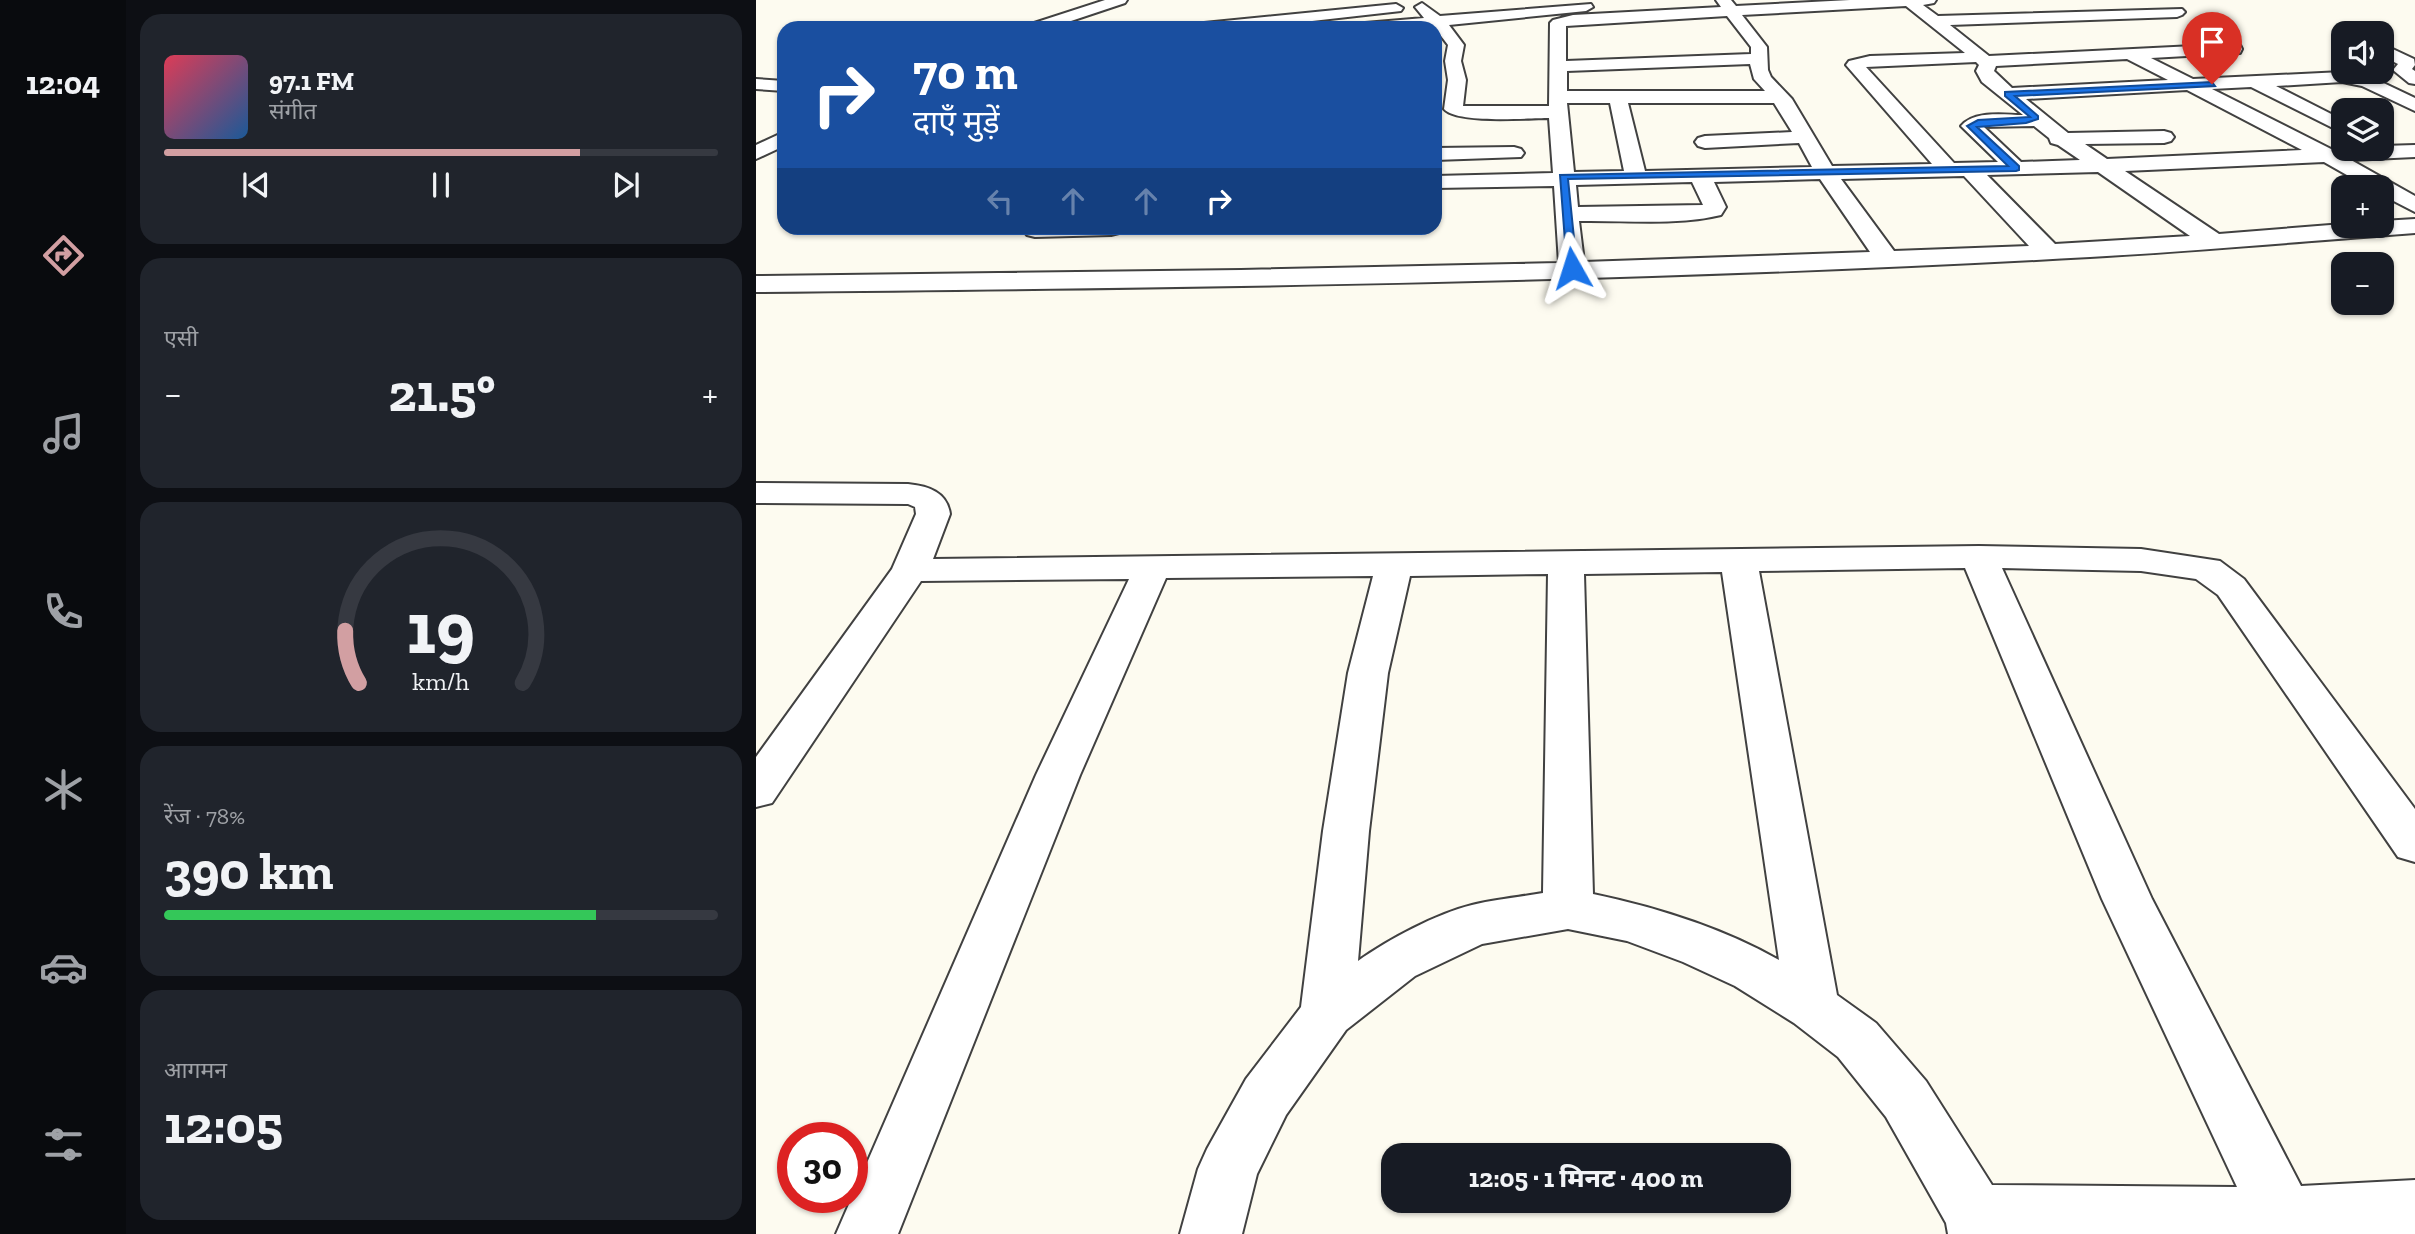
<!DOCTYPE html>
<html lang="hi">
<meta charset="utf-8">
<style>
:root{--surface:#171b24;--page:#20242c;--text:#f1f3f6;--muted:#9ea1a6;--line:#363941;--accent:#d29fa2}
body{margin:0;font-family:"Zilla Slab","Noto Sans Devanagari",serif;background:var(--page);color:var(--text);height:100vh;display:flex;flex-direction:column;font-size:26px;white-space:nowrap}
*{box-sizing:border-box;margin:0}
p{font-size:23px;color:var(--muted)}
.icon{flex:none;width:38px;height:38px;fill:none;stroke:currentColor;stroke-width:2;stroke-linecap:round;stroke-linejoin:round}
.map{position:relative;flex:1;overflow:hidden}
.details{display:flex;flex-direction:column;gap:14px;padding:14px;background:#0d0f14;width:630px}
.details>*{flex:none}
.banner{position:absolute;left:21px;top:21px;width:665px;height:214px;border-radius:21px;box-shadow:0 2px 5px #0004;background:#1a4fa0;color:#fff;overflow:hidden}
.tools{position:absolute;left:1575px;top:21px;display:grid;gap:14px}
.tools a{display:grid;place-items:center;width:63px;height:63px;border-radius:14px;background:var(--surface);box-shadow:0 2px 5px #0004;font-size:35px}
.speed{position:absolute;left:21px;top:1122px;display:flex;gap:14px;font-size:35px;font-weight:700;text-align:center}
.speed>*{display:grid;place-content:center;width:91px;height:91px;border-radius:50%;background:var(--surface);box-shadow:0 2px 5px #0004;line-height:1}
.speed .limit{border:10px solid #d22;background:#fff;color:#111}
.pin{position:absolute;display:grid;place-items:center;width:60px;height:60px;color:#fff;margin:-72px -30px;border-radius:50% 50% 50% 0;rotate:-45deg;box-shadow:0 0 7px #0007}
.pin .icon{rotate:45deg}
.me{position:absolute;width:77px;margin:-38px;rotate:354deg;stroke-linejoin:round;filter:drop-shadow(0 0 5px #0008)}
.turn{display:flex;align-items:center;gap:24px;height:147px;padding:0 21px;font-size:32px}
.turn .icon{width:91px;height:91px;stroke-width:2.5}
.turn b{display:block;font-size:49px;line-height:60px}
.lanes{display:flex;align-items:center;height:66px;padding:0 21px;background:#0003;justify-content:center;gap:35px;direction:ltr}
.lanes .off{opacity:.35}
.big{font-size:52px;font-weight:800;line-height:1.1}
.details .card{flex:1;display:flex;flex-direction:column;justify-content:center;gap:10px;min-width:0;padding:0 24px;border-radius:21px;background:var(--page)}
.details .dial{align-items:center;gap:0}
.dial svg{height:182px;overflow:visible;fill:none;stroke:var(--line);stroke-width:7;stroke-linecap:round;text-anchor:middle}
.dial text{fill:var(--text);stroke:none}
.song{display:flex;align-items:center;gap:21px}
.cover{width:84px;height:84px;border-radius:10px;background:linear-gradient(135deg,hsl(350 70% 55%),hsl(210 70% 35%))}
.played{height:7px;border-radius:4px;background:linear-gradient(90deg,var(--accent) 75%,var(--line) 75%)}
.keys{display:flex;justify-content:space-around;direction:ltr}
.heat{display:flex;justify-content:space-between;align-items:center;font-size:38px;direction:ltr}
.charge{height:10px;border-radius:5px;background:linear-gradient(90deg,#34c759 78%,var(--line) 0)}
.trip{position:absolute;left:625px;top:1143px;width:410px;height:70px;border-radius:21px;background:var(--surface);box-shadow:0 2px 5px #0004;font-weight:800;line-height:70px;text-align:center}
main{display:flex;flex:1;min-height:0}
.tab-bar{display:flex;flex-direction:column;width:126px;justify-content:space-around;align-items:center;background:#090b0e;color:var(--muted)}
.tab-bar .icon{width:49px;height:49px}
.tab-bar .active{color:var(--accent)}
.tab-bar b{font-size:32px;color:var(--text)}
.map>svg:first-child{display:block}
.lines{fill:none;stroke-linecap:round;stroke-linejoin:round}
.minor-casing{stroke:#414141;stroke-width:4}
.minor{fill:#fff;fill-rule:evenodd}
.route{fill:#1a73e8;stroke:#114b97;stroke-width:2}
</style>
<main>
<nav class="tab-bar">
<b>12:04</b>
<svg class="icon active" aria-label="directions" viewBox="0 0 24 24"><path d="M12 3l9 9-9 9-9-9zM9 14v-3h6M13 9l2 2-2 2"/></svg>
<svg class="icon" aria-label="music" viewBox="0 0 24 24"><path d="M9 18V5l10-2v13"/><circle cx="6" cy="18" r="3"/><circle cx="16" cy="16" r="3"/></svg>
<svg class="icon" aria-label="phone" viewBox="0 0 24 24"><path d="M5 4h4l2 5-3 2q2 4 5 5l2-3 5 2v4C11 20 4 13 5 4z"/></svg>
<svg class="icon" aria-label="climate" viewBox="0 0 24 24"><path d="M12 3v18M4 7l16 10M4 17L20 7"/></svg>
<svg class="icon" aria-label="car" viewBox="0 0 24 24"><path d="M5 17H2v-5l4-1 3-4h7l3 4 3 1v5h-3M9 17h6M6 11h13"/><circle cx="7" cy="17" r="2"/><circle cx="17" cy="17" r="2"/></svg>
<svg class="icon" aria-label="filters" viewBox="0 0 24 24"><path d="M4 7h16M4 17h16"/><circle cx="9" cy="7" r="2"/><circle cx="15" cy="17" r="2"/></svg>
</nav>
<section class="details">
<div class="card">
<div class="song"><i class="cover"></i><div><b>97.1 FM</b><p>संगीत</p></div></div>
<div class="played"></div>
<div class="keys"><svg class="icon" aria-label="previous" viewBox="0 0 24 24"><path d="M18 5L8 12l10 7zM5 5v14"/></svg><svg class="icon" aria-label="pause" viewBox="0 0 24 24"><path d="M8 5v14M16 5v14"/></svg><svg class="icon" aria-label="next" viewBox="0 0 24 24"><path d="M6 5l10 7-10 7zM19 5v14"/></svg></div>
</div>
<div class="card"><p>एसी</p>
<div class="heat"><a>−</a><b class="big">21.5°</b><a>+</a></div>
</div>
<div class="card dial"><svg viewBox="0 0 100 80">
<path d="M14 69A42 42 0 1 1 86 69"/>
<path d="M14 69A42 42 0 0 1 8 46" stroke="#d29fa2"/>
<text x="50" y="56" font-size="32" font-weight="700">19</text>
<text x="50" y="72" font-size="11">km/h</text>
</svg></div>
<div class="card"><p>रेंज · 78%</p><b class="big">390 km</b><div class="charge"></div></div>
<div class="card"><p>आगमन</p><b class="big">12:05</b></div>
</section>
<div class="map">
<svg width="1659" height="1234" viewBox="0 0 1659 1234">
<rect width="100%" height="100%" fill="#fdfbf0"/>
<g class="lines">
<g class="minor-casing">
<path id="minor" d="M349 0H371L369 3 294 28H270L272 25Z
M960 0H975L980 6 1094 0H1180L1178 3 1167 5 1182 16 1426 9 1429 12 1426 15 1421 17 1194 25 1233 56 1478 44 1484 45 1486 49 1484 53 1395 58 1437 79 1586 72 1617 78 1659 98V111L1606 86 1586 82 1520 86 1587 120V133L1495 87 1456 89 1575 149H1626V146L1659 145V157L1595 160 1659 196V212L1626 195V187H1612L1568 162 1369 171 1463 234 1587 224 1626 226V221L1659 219V233C1551 241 1443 251 1334 257 890 282 445 288 0 292V276L485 270 803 263 798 186 679 188V176L797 173 793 118C772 118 701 124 688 109L692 80 689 61 692 45 679 28H601L609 23 668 18 659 7 666 3 684 16 835 4 837 7 830 11 693 25 708 45 705 61 710 80 707 106H793L794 23 797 20 817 15 965 7ZM1150 6 1209 53 1114 56 1093 61 1090 65 1176 164 1076 166 1036 99 1015 77 1012 70 1011 47 986 15ZM971 16 995 47V54L810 61V26ZM1371 59 1412 80 1256 88 1238 71 1240 66ZM1220 62 1223 65 1220 71 1226 82 1267 115C1248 115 1218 110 1205 126L1242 162 1198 163 1110 67ZM994 64 998 79 1009 91H811V71ZM1431 90 1546 150 1351 159 1329 144 1408 143 1415 141 1418 137 1415 133 1408 131 1312 133 1270 99ZM811 103H854L868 171 818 172ZM872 103H1018L1036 132 949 136 942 138 939 142 942 146 949 148 1043 143 1056 167 889 171ZM1278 126 1293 138 1295 143 1302 145 1324 160 1265 162 1228 127ZM1342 172 1434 236 1299 244 1231 175ZM1208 176 1273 246 1138 251 1085 179ZM1064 179 1114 252 828 262 823 221C869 220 920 226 965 215L970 207 958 182ZM936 182 947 205 822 207 820 185Z
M640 4 647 8 645 11 493 28H440L448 23Z
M1626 44 1658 59 1659 65 1656 69 1659 71V84L1653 83 1637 70 1642 64 1626 56Z
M0 79 28 81V91L0 89Z
M28 132V146L0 159V145Z
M758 147 765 149 768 153 765 157 679 160V148Z
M269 228H367L363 233 355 235 279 237 271 235 267 230Z
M0 483 152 484C172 486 191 492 194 514L177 559 1223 546 1385 549 1464 561 1488 579 1659 809V862L1642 857 1462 595 1440 579 1385 571 1246 568 1396 899 1545 1186 1659 1180V1234H1192L1190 1223 1130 1117 1082 1057 1038 1023 979 986 927 962 871 941 812 929 726 944 659 976 590 1030 530 1115 501 1174 486 1234H424L442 1169 451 1149 490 1079 545 1007 567 831 592 673 617 576 410 578 324 775 142 1234H80L280 775 373 579 165 581 16 803 0 807V757L136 569 160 514 159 507 152 504 0 503ZM1209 568 1346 899 1481 1187 1236 1185 1170 1081 1120 1023 1081 995 1003 571ZM966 572 1023 960C967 928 899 907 837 894L828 574ZM792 574 787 893C764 897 739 899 716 905 680 914 633 939 602 961L613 831 632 673 654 576Z"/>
</g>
<use href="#minor" class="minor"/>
</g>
<path class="route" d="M1456 82 1459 86 1259 96 1282 116V119L1270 123 1221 127 1263 166V170L1260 171 812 179 821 268 816 271 811 268 804 175 1252 166 1211 126 1222 120 1274 117 1249 96V92Z"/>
</svg>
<div class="tools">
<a><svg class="icon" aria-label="sound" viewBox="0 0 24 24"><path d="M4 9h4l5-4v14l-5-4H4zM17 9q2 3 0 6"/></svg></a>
<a><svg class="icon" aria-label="layers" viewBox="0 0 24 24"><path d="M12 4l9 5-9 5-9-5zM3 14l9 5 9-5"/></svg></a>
<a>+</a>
<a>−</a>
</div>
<div class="speed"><div class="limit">30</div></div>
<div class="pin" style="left:1456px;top:84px;background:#d93025"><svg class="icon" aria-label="arrive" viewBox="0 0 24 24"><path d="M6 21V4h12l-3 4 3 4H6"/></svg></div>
<svg class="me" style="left:816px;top:268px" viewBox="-20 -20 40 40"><path d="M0-17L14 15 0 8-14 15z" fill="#1a73e8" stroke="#fff" stroke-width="4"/></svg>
<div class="trip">12:05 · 1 मिनट · 400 m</div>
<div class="banner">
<div class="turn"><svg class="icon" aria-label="right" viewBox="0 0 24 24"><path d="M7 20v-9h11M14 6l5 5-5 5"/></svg><div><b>70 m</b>दाएँ मुड़ें</div></div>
<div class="lanes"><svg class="icon off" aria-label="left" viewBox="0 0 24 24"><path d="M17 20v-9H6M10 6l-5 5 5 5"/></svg><svg class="icon off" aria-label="ahead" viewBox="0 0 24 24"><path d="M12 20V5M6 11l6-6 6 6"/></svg><svg class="icon off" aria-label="ahead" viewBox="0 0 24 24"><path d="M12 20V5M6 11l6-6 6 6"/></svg><svg class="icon" aria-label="right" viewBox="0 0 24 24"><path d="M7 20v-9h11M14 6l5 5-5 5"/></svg></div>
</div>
</div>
</main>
